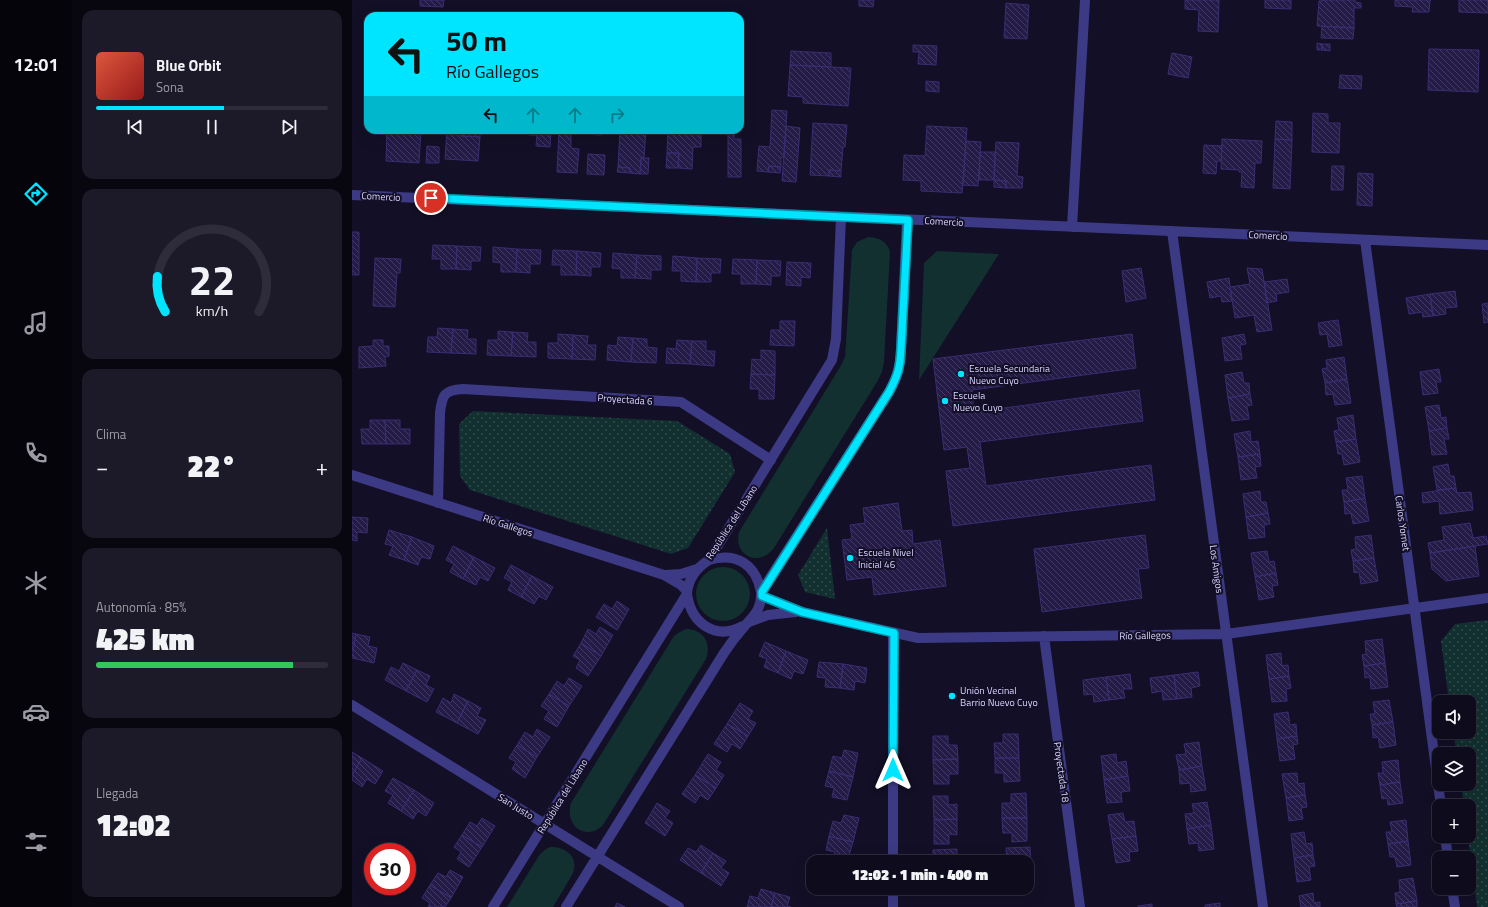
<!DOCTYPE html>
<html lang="es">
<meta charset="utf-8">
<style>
:root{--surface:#0e0b1c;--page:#1c1929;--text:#f1f3f6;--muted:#9b9ba3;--line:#2e2b3b;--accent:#00e5ff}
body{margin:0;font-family:"Titillium Web",sans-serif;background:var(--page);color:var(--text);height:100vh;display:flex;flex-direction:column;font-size:15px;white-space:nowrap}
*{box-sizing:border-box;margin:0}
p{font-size:13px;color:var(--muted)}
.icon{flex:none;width:22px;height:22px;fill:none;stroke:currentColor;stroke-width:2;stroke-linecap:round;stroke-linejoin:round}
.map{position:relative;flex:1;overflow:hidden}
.drawer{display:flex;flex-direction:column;gap:10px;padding:10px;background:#08060f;width:280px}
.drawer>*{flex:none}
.banner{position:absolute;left:12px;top:12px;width:380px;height:122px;border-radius:12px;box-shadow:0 4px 16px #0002,0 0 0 1px var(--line);background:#00e5ff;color:#111;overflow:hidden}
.fabs{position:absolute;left:1080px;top:695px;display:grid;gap:8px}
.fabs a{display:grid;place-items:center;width:44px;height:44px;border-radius:8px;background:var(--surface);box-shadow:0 4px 16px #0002,0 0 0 1px var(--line);font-size:20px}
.speed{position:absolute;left:12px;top:843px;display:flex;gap:8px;font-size:20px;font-weight:700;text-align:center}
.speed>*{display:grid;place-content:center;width:52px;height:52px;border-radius:50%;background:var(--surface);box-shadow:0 4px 16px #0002,0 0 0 1px var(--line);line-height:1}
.speed .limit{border:6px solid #d22;background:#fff;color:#111}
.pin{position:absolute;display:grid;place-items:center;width:34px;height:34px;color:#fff;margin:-17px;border:2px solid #fff;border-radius:50%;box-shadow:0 1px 4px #0007}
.me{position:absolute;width:44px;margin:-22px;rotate:0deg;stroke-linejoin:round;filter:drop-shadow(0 0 3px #0008)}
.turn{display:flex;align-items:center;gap:14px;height:84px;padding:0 16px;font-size:18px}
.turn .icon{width:52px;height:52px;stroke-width:2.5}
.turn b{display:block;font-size:28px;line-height:34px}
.lanes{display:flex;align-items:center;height:38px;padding:0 16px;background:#0003;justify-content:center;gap:20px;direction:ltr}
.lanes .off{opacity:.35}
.big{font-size:30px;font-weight:800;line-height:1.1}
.drawer .widget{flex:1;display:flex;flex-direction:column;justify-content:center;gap:6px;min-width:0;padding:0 14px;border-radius:12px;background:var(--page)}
.drawer .dial{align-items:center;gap:0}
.dial svg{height:104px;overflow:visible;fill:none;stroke:var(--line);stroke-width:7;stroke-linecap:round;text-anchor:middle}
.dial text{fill:var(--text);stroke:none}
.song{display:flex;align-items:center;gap:12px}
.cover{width:48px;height:48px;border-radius:6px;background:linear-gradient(135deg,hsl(10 70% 55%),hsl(0 70% 35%))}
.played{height:4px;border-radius:2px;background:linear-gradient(90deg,var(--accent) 55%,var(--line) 55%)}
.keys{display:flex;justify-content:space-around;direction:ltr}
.heat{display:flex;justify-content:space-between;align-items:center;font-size:22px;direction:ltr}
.charge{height:6px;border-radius:3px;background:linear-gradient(90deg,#34c759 85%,var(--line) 0)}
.trip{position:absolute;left:454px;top:855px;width:228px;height:40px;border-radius:12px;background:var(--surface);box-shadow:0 4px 16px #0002,0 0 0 1px var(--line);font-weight:800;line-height:40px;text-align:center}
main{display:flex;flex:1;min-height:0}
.dock{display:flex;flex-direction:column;width:72px;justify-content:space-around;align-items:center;background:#06040b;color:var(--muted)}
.dock .icon{width:28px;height:28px}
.dock .active{color:var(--accent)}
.dock b{font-size:18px;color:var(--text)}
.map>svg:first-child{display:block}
.grass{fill:#12302f}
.park{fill:url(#park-dots)}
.building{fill:url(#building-back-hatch);stroke:#3b2d73}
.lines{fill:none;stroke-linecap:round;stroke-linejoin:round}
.minor{stroke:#3d3a85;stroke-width:10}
.route-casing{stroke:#0095a6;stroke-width:10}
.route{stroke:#00e5ff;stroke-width:7}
.poi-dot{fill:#00e5ff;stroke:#130f26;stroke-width:1.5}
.labels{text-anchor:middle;stroke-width:4;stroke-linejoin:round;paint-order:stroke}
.street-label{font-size:10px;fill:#d9d4ff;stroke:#130f26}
.poi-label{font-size:10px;fill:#d9d4ff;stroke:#130f26;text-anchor:start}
</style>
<main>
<nav class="dock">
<b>12:01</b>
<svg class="icon active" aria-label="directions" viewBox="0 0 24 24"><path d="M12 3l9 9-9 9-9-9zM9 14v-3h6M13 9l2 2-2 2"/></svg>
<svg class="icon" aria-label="music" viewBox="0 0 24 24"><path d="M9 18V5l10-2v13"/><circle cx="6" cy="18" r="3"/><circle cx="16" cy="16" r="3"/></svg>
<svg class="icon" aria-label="phone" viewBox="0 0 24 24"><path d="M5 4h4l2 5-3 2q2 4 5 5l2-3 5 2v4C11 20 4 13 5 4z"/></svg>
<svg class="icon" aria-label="climate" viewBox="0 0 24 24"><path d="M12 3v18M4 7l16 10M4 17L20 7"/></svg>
<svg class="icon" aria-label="car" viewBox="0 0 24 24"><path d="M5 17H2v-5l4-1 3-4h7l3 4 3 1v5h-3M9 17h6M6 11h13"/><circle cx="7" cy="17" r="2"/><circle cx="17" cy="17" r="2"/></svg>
<svg class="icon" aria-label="filters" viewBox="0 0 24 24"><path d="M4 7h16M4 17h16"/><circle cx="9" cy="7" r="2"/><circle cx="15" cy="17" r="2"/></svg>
</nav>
<section class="drawer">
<div class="widget">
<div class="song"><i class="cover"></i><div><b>Blue Orbit</b><p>Sona</p></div></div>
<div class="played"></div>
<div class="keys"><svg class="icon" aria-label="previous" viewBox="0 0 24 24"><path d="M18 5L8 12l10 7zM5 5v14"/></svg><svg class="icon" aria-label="pause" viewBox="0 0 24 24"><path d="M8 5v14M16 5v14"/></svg><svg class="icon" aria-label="next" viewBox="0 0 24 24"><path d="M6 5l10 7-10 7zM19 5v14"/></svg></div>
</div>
<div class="widget dial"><svg viewBox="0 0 100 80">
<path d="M14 69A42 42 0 1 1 86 69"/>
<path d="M14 69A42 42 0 0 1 8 42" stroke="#00e5ff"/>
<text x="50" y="56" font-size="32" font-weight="700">22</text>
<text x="50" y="72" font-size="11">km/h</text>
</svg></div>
<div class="widget"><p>Clima</p>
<div class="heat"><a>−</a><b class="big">22°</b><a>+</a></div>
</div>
<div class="widget"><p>Autonomía · 85%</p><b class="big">425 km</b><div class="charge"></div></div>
<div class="widget"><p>Llegada</p><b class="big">12:02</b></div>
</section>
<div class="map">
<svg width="1136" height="907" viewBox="0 0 1136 907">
<defs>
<pattern id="park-dots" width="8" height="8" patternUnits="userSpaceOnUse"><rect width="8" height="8" fill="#12302f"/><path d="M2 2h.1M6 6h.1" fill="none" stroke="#344d4e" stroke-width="1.8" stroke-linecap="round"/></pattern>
<pattern id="building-back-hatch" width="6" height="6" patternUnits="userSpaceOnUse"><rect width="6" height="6" fill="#241b47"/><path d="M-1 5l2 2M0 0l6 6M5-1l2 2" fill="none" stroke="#433b63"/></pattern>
</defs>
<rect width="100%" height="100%" fill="#130f26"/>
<path class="grass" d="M516 237C526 237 536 242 538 252L532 362 530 372 525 382 422 548C407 568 381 556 387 532L488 367 493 357 500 250 505 242Z
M585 251 647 254 567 380 572 263Z
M344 594a27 27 0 1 1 54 0a27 27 0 1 1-54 0Z
M334 629C351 629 360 643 354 659L251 825C234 842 212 826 219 803L322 636 326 633Z
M198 847C215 846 228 859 220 875L201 907H155L188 854 194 849Z"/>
<path class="park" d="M121 411 325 421 378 454 383 472 336 548 319 554 118 490 108 476 107 424Z
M475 528 483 599 453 592 446 575Z
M1136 620V907H1125L1116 836H1117V806H1112L1109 784H1117V754H1105L1101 732H1117V702H1097L1089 641 1103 624Z"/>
<path class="building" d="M68 0H92L91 7 68 6Z
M507 0H522L521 7 507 6Z
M833 0H867L866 32 846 31 847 10 833 9Z
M913 0H939V9L913 8Z
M977 0H1003V2L1009 3V8H1002V28L965 26 967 1Z
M1043 0H1079L1078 1 1077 12H1060L1061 7 1043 6Z
M1107 0H1136V13L1107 12Z
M654 3 677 5 675 39 652 38Z
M970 26 1002 28 1001 39 969 38Z
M965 43 970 44V50H965Z
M970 44H978V51L970 50Z
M561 45 585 46 584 65 566 64 567 52H561Z
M1077 49 1127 50 1126 92 1076 90Z
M439 51 479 53V67L438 65Z
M820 53 840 57 836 78 816 74Z
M438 65 499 68 496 106 451 103V97L436 96Z
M988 75 1010 76 1009 89 987 88Z
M574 81 587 82V92L574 91Z
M420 110 435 111 432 157H429V167L417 166 416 172 405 171 407 146 418 147Z
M961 113 976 114V123H988L987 153 960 152Z
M924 121 940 122V140L923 139Z
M461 123 495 125 493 147H491L489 171 477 170V176L458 175Z
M434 126 448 128 444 182 430 181Z
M575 126 615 128 610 193 569 191V181L551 180 552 155 573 156Z
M35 130H69L67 163 34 161Z
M95 130H109V136L128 137 126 161 93 159Z
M109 130H128V137L109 136Z
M177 130H199L198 147 184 146 185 135H177Z
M207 130H219V148L227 149 225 173 205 172Z
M232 130H249V135L232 134Z
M268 130H294L292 158H289L288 174 278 173V168L266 167Z
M316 130H329V133H349V147H341L340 169 326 168 327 153H315Z
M376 133H382V139H389V177H376Z
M870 139 910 141 909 163H903L902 188 889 187 890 172H887V170L869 169Z
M923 139 940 140 938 189 921 188Z
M614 141 629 142 626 186 611 185Z
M644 142 667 143 665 176 671 177 670 188H654V181L642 180Z
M852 145 870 146 869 161H865L864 174 851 173Z
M75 146 87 147V163H74Z
M628 152H643L642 180H627Z
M315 153H327L326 168H314Z
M236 154 253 155 252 175 235 174Z
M289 158H297L296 174H288Z
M417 166 429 167 428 173 416 172Z
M980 166H992L991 190H979Z
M266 167 278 168V173L265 172Z
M477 170 489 171V177L477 176Z
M1006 173 1021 174 1020 206 1005 205Z
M642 180 654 181V188L642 187Z
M0 232H7V275H0Z
M81 245 105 246 104 269H89V259H80Z
M105 246 129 247 128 261H119V270L104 269Z
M141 247 165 249 164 272H149V263L141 262Z
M165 249 189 250 188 264H178V273L164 272Z
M201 250 225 251 224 275H209V265H200Z
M225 251 249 253 248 267H239V276L224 275Z
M261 253 285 255 283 278H269V269L260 268Z
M285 255 309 256V270H299V279L283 278Z
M321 256 345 258 344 282 329 281V271H320Z
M23 258 49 259 48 273H45L43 307 21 306Z
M345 258 369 259 368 273H359V282H344Z
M381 259 405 260 404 284H389V274H380Z
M405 260 429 261 428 276H419V285L404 284Z
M435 262 459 263 458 278 449 277V286L434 285Z
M789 268 794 298 774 302 770 271Z
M895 268 910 269 920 330 905 332 902 315 883 318 878 287 898 284Z
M877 278 880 301 870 302 869 296 858 298 855 282Z
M935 279 937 292 924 294 925 301 915 303 912 282Z
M1103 291 1105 307 1093 308 1094 314 1081 316 1078 294Z
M1078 294 1081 316 1071 317 1070 312 1057 314 1054 298Z
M1136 303V322L1132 323 1130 304Z
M986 320 990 345 977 347 975 334 968 335 966 323Z
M428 321H443L442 346 418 345 419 330H428Z
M86 328 101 329 99 353 75 352 76 337H85Z
M101 329 116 330 115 339H124V354L99 353Z
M146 331 161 332 159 356 135 355 136 340H146Z
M161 332 176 333 175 342H184V357L159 356Z
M206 334 221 335 220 359 196 358V343H206Z
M780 334 784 368 620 390 622 412 787 390 791 421 628 442 634 486 799 465 803 500 601 526 594 471 618 468 615 447 592 450 581 359Z
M892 334 894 344 888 345 890 359 873 361 870 338Z
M221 335 236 336 235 345H244L243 360 220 359Z
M266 337 281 338 279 362 255 360 256 345 265 346Z
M281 338 295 339V347L305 348 304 363 279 362Z
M21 340H31V346H37V356L33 357 34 366 7 368V347L21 346Z
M325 340 340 341 338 364 314 363 315 348 324 349Z
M340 341H354V351H363L362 366 338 364Z
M409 350 423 351V375L399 374 400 359 409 360Z
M992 357 995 379 973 383 970 369 975 368 974 360Z
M1087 369 1089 382H1084L1086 393 1071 395 1068 372Z
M890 372 892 383H897L898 394 876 398 873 375Z
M399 374 423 375 422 399H407V389H398Z
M995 379 999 403 983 405 981 394 974 395 973 383Z
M898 394 900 405 895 406 897 419 880 421 876 398Z
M1087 405 1089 418 1094 417 1095 428 1077 431 1073 407Z
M1001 415 1004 439 984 442 982 431 987 430 985 418Z
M18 420H33L34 444H10L9 429H18Z
M33 420H48V429H58V444H34Z
M1095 428 1097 439H1092L1095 454 1080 455 1077 431Z
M898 431 899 442 906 441 908 454 886 457 882 434Z
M1004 439 1008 462 992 465 990 454H986L984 442Z
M908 454 909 466 903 467 905 478 889 480 886 457Z
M1096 464 1098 476H1102L1104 488 1085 490 1081 467Z
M1010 476 1013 498 992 502 990 490H996L994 478Z
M1104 488 1105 493 1119 492 1121 510 1088 514 1087 501 1071 503 1070 493Z
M908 491 909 502H914L916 513 894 517 891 494Z
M1013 498 1017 521 1001 524 999 513 993 514 992 502Z
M546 503 550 531 560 530 561 544 588 540 594 586 522 595 520 577 495 580 490 540 500 539 498 525 513 523 511 508Z
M916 513 918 524 912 525 913 537 897 539 894 517Z
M0 517 16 518 15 533 5 532V541L0 540Z
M1118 523 1121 538 1134 536 1136 544 1078 553 1076 543 1092 540 1090 527Z
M37 530 60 537 52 560 37 555 41 546 33 544Z
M793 535 797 568 786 569 790 598 690 612 682 549Z
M1019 535 1022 558 1001 561 999 550 1004 549 1003 537Z
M60 537 82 546 78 559 69 557 66 565 52 560Z
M101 546 122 557 111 579 98 572 102 564 94 560Z
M1123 546 1127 576 1094 581 1080 569 1078 553Z
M915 551 917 562 922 561 924 573 903 577 899 553Z
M122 557 143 568 136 581 128 577 124 585 111 579Z
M1022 558 1026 581 1009 584 1007 572 1002 573 1001 561Z
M159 565 180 576 169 597 156 590 160 582 152 578Z
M924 573 926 585 920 586 922 597 907 600 903 577Z
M180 576 201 587 194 600 187 596 182 604 169 597Z
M265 601 277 609 265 630 244 617 252 604 260 609Z
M248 627 261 635 249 656 229 643 236 629 244 634Z
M0 633 4 634 0 651Z
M4 634 18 637 16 646 25 648 22 663 0 658Z
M1030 639 1033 663 1012 666 1010 655 1014 654 1013 641Z
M413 642 434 651 426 673 412 667 415 659 407 656Z
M229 643 249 656 236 676 224 668 228 660 221 656Z
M434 651 456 660 451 674 442 671 439 679 426 673Z
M929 653 930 666 936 665 937 676 917 679 914 655Z
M467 662 491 664 488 688 473 687 474 678 465 677Z
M51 663 65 670 54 691 33 680 39 667 47 671Z
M1033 663 1036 687 1019 689 1018 677 1013 678 1012 666Z
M491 664 515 668 513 683 503 681 502 690 488 688Z
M65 670 78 676 74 685 82 689 75 702 54 691Z
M846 672 848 686 839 688 840 697 825 699 822 675Z
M778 674 780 689H771L773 698 757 700 754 677Z
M822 675 825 699 811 700 810 691 800 693 798 678Z
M937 676 939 688 934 689 935 701 920 702 917 679Z
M754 677 757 700 742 702 741 694 732 695 731 680Z
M217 678 230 686 217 706 197 694 205 681 212 686Z
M102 694 116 701 105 723 84 712 91 698 99 703Z
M197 694 217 706 205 727 192 719 197 711 189 706Z
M1037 700 1041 722 1020 725 1018 714H1023L1021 702Z
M116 701 129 708 125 716 134 720 126 734 105 723Z
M388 703 401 711 396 719 404 723 396 736 375 724Z
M936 712 938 725 944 724 945 736 925 739 922 714Z
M1041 722 1044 745 1028 748 1026 737 1021 738 1020 725Z
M375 724 396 736 388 749 380 744 375 752 362 744Z
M185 729 198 737 185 757 165 745 173 732 181 737Z
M651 734H666L667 758H643L642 743H651Z
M581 736H596V745H605L606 759 581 760Z
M945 736 946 744 941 745 943 759 928 761 925 739Z
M847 742 850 766 827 770 824 755 834 754 832 744Z
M165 745 185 757 173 778 160 769 164 762 157 758Z
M492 750 506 753 501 777 477 771 481 756 490 758Z
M0 752 10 758 0 775Z
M356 754 369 762 364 770 372 775 364 788 343 775Z
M764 754 765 763 774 761 776 776 752 780 749 756Z
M10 758 31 771 23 784 15 779 10 787 0 780V775Z
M643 758H667L668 781 652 782V773H643Z
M606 759V774H597V784H582L581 760Z
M1046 760 1048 782 1028 785 1026 773H1031L1030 762Z
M850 766 854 790 839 792 838 783 828 784 827 770Z
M477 771 501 777 495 800 480 797 482 788 473 786Z
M945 773 946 784 952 783 953 795 934 798 930 774Z
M343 775 364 788 356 800 348 795 343 803 330 794Z
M776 776 778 791 769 792 770 802 755 803 752 780Z
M41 778 62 790 49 811 36 803 41 795 33 791Z
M1048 782 1051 803 1036 805 1035 798 1030 799 1028 785Z
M62 790 82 803 74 816 66 811 61 819 49 811Z
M674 793 675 818H650V803H659V794Z
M953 795 955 807 949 808 951 819 937 821 934 798Z
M581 796H596V805L605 804V819L582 820Z
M855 802 859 825 835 829 833 814 842 813 840 804Z
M305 803 318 811 313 818 321 823 313 836 293 823Z
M771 813 773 822 782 821 784 836 760 839 756 815Z
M492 815 507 818 501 842 477 836 481 821 489 823Z
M130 818 143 826 130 847 110 835 118 822 125 826Z
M650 818H675V841L660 842V833H651Z
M605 819V835L597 834V844H582V820Z
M1054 820 1056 841 1036 844 1034 832H1040L1038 822Z
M859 825 862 849 847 851 846 843 837 844 835 829Z
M952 832 954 844 960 843 961 855 942 858 939 834Z
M110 835 130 847 117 867 105 859 109 852 102 847Z
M477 836 501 842 495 862 480 861 483 852 474 850Z
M784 836 786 851 777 852 778 861 764 863 760 839Z
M1056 841 1059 865 1045 867 1043 857H1038L1036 844Z
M349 845 361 853 349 873 328 860 336 848 344 852Z
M678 847 679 872H675V862H655L654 848Z
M605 849V862H581V850Z
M361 853 374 861 369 868 377 873 369 886 349 873Z
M961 855 963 866 957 867 959 880 945 882 942 858Z
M98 870 111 877 99 898 78 885 86 873 94 877Z
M1061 878 1065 901 1044 904 1043 893 1048 892 1047 880Z
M78 885 99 898 93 907H76L78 903 70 898Z
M409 889 423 893 419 907H395L398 896 406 898Z
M423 893 438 897 435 906 439 907H419Z
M961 893 962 903 968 902V907H949L947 896Z
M1065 901V907H1045L1044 904Z
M265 903 273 907H263Z
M868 903V907H853V905Z
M800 904V907H786V906Z"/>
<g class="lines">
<path class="minor" d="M0 195 1136 245
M720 227 733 0
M820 231 911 907
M1013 240 1089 806
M0 475 312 575 329 585 335 591
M86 503 88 413C90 395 92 390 111 389L329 402 419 460
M357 560C384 552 404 564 409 592
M314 575 329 574 345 569
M335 594C339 623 363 641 391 626
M410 596 450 612 566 638 874 634 1136 598
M397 622 416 615 444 612
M692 636 728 907
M0 705 327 907
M1093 836 1096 858
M541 862V633
M1100 888 1103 907
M141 907 335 594C336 579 344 568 357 560L480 360 484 339 489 217
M214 907 372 653C378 644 384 636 391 628 401 616 410 610 409 592L537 392C546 375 548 368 549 349L555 220
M541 907V888"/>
</g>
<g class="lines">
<g class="route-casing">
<path id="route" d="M79 198 556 220 549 349C548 368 546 375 537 392L410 592V596L450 612 542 633 541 770"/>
</g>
<use href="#route" class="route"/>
</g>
<g class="poi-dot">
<circle cx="609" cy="374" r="4"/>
<circle cx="593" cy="401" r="4"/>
<circle cx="498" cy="558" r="4"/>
<circle cx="600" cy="696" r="4"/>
</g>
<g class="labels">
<g class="street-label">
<text transform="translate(29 196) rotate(3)" y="4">Comercio</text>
<text transform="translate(592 221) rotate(3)" y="4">Comercio</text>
<text transform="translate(916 235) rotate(3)" y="4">Comercio</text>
<text transform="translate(273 399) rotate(4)" y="4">Proyectada 6</text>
<text transform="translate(379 522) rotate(-57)" y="4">República del Líbano</text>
<text transform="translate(1051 523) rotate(82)" y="4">Carlos Yornet</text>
<text transform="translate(156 525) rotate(18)" y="4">Río Gallegos</text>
<text transform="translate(865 569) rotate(82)" y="4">Los Amigos</text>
<text transform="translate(793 635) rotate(-1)" y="4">Río Gallegos</text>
<text transform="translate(710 772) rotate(82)" y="4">Proyectada 18</text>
<text transform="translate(210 796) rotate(-58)" y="4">República del Líbano</text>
<text transform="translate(164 806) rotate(32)" y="4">San Justo</text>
</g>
<g class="poi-label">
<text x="617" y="372">Escuela Secundaria<tspan x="617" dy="12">Nuevo Cuyo</tspan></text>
<text x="601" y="399">Escuela<tspan x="601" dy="12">Nuevo Cuyo</tspan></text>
<text x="506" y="556">Escuela Nivel<tspan x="506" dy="12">Inicial 46</tspan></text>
<text x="608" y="694">Unión Vecinal<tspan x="608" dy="12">Barrio Nuevo Cuyo</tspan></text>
</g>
</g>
</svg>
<div class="fabs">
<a><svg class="icon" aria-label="sound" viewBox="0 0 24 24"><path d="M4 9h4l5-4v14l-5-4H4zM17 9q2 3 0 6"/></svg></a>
<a><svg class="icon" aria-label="layers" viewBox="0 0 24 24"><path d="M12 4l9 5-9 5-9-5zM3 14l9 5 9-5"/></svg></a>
<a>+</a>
<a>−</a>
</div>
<div class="speed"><div class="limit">30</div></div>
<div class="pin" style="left:79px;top:198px;background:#d93025"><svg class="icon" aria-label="arrive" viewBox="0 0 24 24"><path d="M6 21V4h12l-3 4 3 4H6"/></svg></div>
<svg class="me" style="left:541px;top:770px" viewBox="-20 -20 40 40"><path d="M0-17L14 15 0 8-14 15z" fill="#00e5ff" stroke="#fff" stroke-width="4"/></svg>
<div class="trip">12:02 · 1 min · 400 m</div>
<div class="banner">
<div class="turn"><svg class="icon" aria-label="left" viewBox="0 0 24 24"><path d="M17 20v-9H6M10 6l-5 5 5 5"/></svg><div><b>50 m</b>Río Gallegos</div></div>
<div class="lanes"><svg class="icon" aria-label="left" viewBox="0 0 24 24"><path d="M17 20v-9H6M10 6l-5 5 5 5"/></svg><svg class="icon off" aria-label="ahead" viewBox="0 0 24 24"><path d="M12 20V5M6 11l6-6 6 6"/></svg><svg class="icon off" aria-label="ahead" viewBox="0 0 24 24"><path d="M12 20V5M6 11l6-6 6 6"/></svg><svg class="icon off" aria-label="right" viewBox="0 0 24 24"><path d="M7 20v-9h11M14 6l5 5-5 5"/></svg></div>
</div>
</div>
</main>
